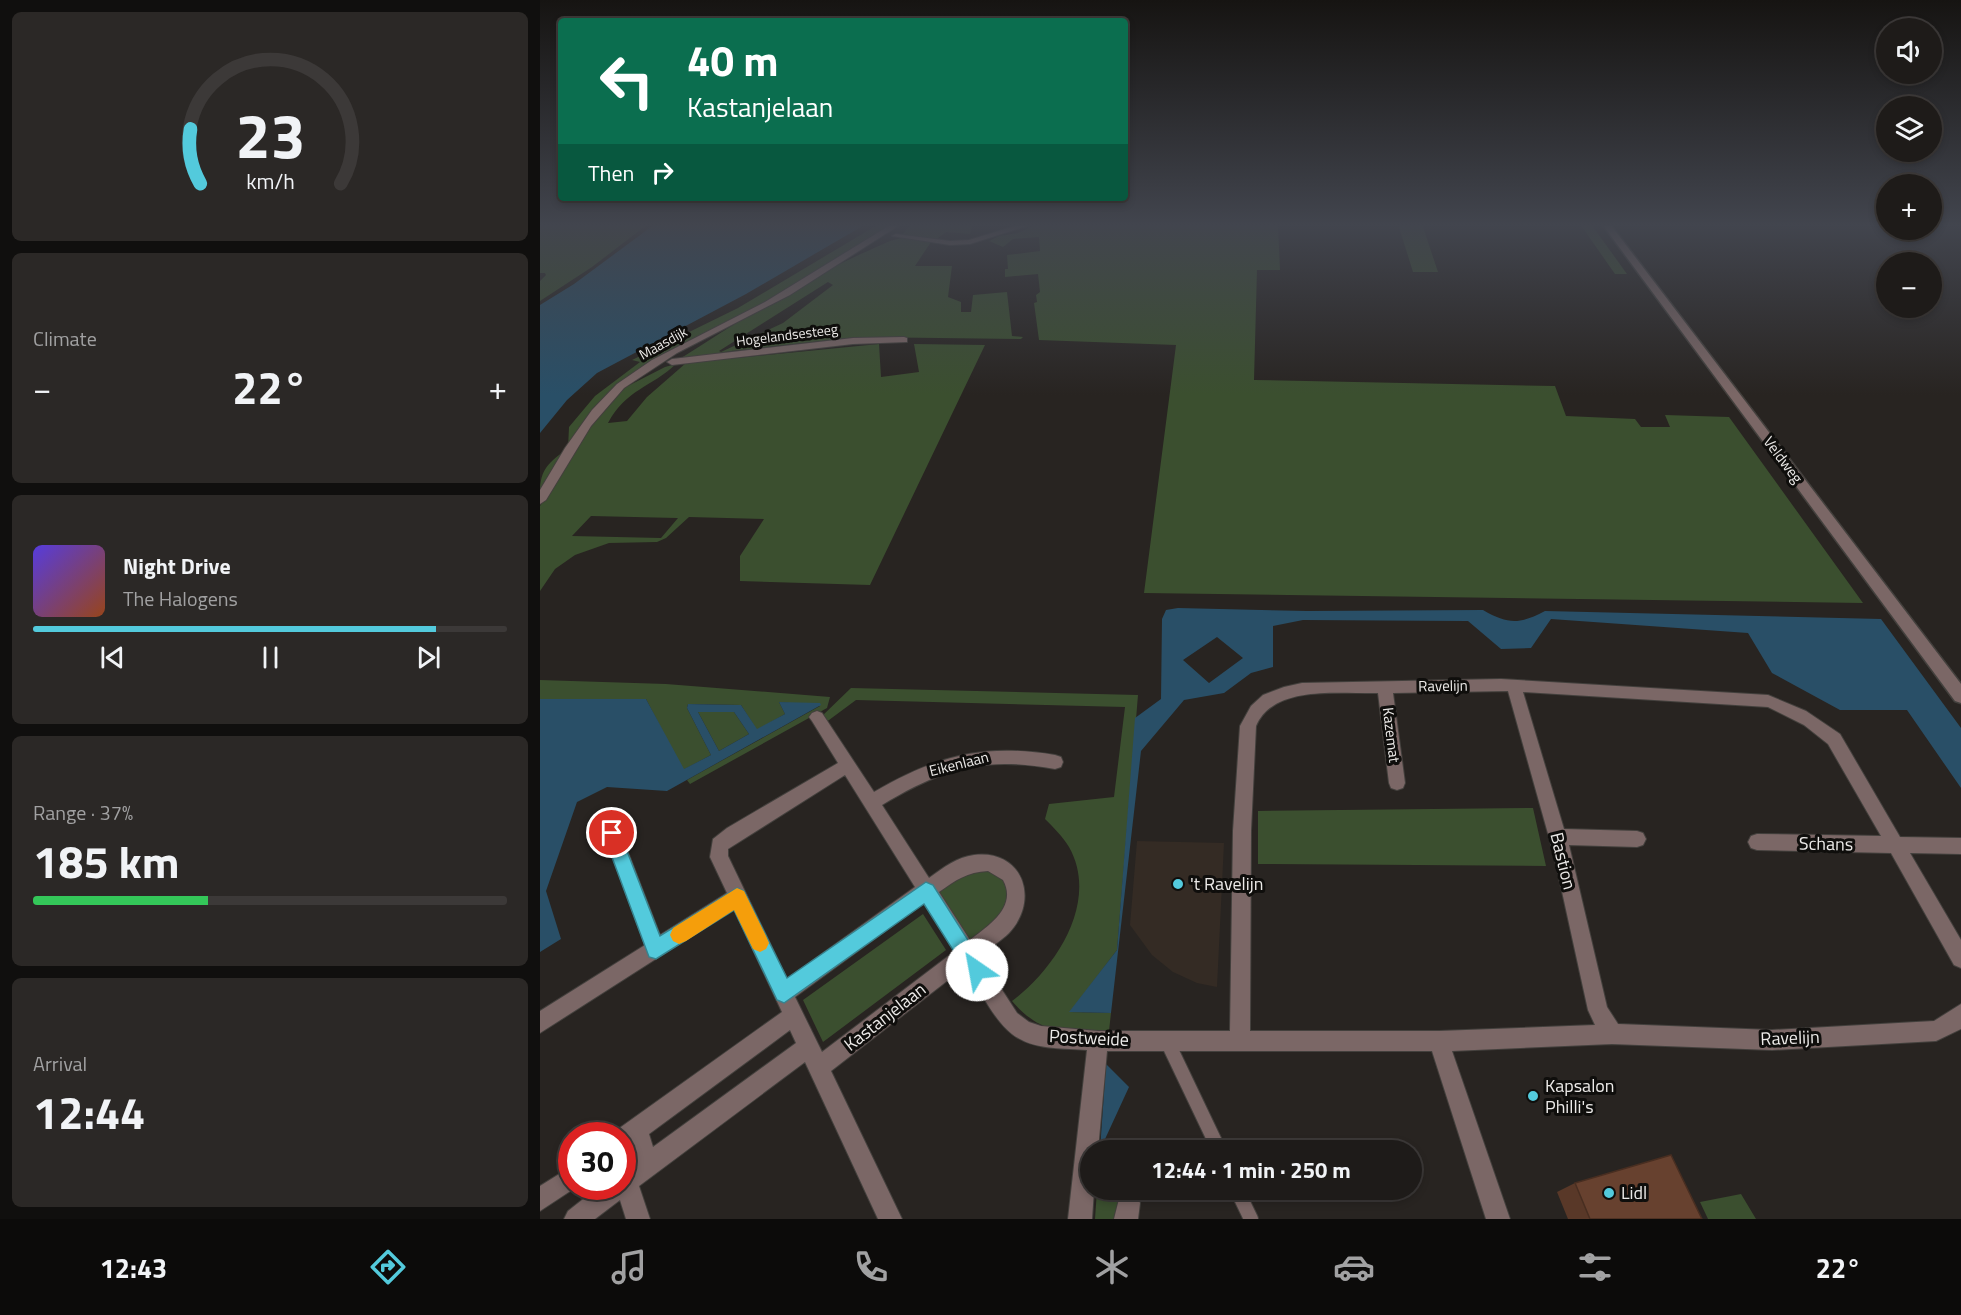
<!DOCTYPE html>
<meta charset="utf-8">
<style>
:root{--surface:#1e1b19;--page:#2b2826;--text:#f1f3f6;--muted:#a1a1a2;--line:#3c3938;--accent:#53cadc}
body{margin:0;font-family:"Titillium Web",sans-serif;background:var(--page);color:var(--text);height:100vh;display:flex;flex-direction:column;font-size:22px;white-space:nowrap}
*{box-sizing:border-box;margin:0}
p{font-size:20px;color:var(--muted)}
.icon{flex:none;width:33px;height:33px;fill:none;stroke:currentColor;stroke-width:2;stroke-linecap:round;stroke-linejoin:round}
.map{position:relative;flex:1;overflow:hidden}
.panel{display:flex;flex-direction:column;gap:12px;padding:12px;background:#100f0e;width:540px}
.panel>*{flex:none}
.guide{position:absolute;left:18px;top:18px;width:570px;height:183px;border-radius:6px;box-shadow:0 3px 9px #0003,0 0 0 2px var(--line);background:#0b6e4f;color:#fff;overflow:hidden}
.tools{position:absolute;left:1336px;top:18px;display:grid;gap:12px}
.tools a{display:grid;place-items:center;width:66px;height:66px;border-radius:50%;background:var(--surface);box-shadow:0 3px 9px #0003,0 0 0 2px var(--line);font-size:30px}
.speed{position:absolute;left:18px;top:1122px;display:flex;gap:12px;font-size:30px;font-weight:700;text-align:center}
.speed>*{display:grid;place-content:center;width:78px;height:78px;border-radius:50%;background:var(--surface);box-shadow:0 3px 9px #0003,0 0 0 2px var(--line);line-height:1}
.speed .limit{border:9px solid #d22;background:#fff;color:#111}
.pin{position:absolute;display:grid;place-items:center;width:51px;height:51px;color:#fff;margin:-26px;border:3px solid #fff;border-radius:50%;box-shadow:0 2px 6px #0007}
.me{position:absolute;width:66px;margin:-33px;rotate:327deg;stroke-linejoin:round;filter:drop-shadow(0 0 4px #0008)}
.turn{display:flex;align-items:center;gap:21px;height:126px;padding:0 30px;font-size:27px}
.turn .icon{width:78px;height:78px;stroke-width:2.5}
.turn b{display:block;font-size:42px;line-height:51px}
.then{display:flex;align-items:center;height:57px;padding:0 30px;background:#0003;gap:12px;font-size:22px}
.big{font-size:45px;font-weight:700;line-height:1.1}
.panel .card{flex:1;display:flex;flex-direction:column;justify-content:center;gap:9px;min-width:0;padding:0 21px;border-radius:9px;background:var(--page)}
.panel .dial{align-items:center;gap:0}
.dial svg{height:156px;overflow:visible;fill:none;stroke:var(--line);stroke-width:7;stroke-linecap:round;text-anchor:middle}
.dial text{fill:var(--text);stroke:none}
.song{display:flex;align-items:center;gap:18px}
.cover{width:72px;height:72px;border-radius:9px;background:linear-gradient(135deg,hsl(250 70% 55%),hsl(20 70% 35%))}
.played{height:6px;border-radius:3px;background:linear-gradient(90deg,var(--accent) 85%,var(--line) 85%)}
.keys{display:flex;justify-content:space-around;direction:ltr}
.heat{display:flex;justify-content:space-between;align-items:center;font-size:33px;direction:ltr}
.charge{height:9px;border-radius:4px;background:linear-gradient(90deg,#34c759 37%,var(--line) 0)}
.trip{position:absolute;left:540px;top:1140px;width:342px;height:60px;border-radius:30px;background:var(--surface);box-shadow:0 3px 9px #0003,0 0 0 2px var(--line);font-weight:700;line-height:60px;text-align:center}
.tabs{display:flex;height:96px;justify-content:space-around;align-items:center;background:#0c0b0a;color:var(--muted)}
.tabs .icon{width:42px;height:42px}
.tabs .active{color:var(--accent)}
.tabs b{font-size:27px;color:var(--text)}
main{display:flex;flex:1;min-height:0}
.map>svg:first-child{display:block}
.built{fill:#342b24}
.green{fill:#3b4f2f;fill-rule:evenodd}
.water{fill:#294f67;fill-rule:evenodd}
.lines{fill:none;stroke-linecap:round;stroke-linejoin:round}
.pedestrian-casing{stroke:#43403d;stroke-width:16}
.minor-casing{stroke:#43403d;stroke-width:2}
.tertiary-casing{stroke:#43403d;stroke-width:3}
.pedestrian{stroke:#7b6766;stroke-width:14}
.minor{fill:#7b6766;fill-rule:evenodd}
.tertiary{fill:#7b6766;fill-rule:evenodd}
.wall{fill:#593828}
.building{fill:#67412f;stroke:#482e21;stroke-width:1.5}
.route{fill:#53cadc;stroke:#36838f;stroke-width:1.5}
.slow{fill:#f59e0b}
.poi-dot{fill:#53cadc;stroke:#0f0e0c;stroke-width:2}
.labels{text-anchor:middle;stroke-width:6;stroke-linejoin:round;paint-order:stroke}
.far-street-label{font-size:14px;fill:#eceae8;stroke:#0f0e0c}
.street-label{font-size:15px;fill:#eceae8;stroke:#0f0e0c}
.near-street-label{font-size:18px;fill:#eceae8;stroke:#0f0e0c}
.near-poi-label{font-size:18px;fill:#eceae8;stroke:#0f0e0c;text-anchor:start}
</style>
<main>
<section class="panel">
<div class="card dial"><svg viewBox="0 0 100 80">
<path d="M14 69A42 42 0 1 1 86 69"/>
<path d="M14 69A42 42 0 0 1 9 41" stroke="#53cadc"/>
<text x="50" y="56" font-size="32" font-weight="700">23</text>
<text x="50" y="72" font-size="11">km/h</text>
</svg></div>
<div class="card"><p>Climate</p>
<div class="heat"><a>−</a><b class="big">22°</b><a>+</a></div>
</div>
<div class="card">
<div class="song"><i class="cover"></i><div><b>Night Drive</b><p>The Halogens</p></div></div>
<div class="played"></div>
<div class="keys"><svg class="icon" aria-label="previous" viewBox="0 0 24 24"><path d="M18 5L8 12l10 7zM5 5v14"/></svg><svg class="icon" aria-label="pause" viewBox="0 0 24 24"><path d="M8 5v14M16 5v14"/></svg><svg class="icon" aria-label="next" viewBox="0 0 24 24"><path d="M6 5l10 7-10 7zM19 5v14"/></svg></div>
</div>
<div class="card"><p>Range · 37%</p><b class="big">185 km</b><div class="charge"></div></div>
<div class="card"><p>Arrival</p><b class="big">12:44</b></div>
</section>
<div class="map">
<svg width="1421" height="1219" viewBox="0 0 1421 1219">
<rect width="100%" height="100%" fill="#282421"/>
<path class="built" d="M597 841 684 843 677 987 657 983 633 972 612 955 590 925Z"/>
<path class="green" d="M0 224H108L52 267 0 301V281L6 275 5 273H0Z
M339 224H355L245 292 85 380 0 493C0 468 9 463 28 448L29 427 55 396 100 362 92 360 198 308Z
M371 224H433L430 234 406 232 394 241 362 235Z
M496 224H738L740 270H717L714 380 1015 386 1026 416 1095 419 1101 427H1130L1125 415 1189 417 1323 603 604 593 636 345 499 340 494 303 497 302 496 295 500 292 498 274 465 277V269H468L467 255 500 251 499 237 473 239 463 247 449 241 459 236 478 233Z
M858 224H882L898 272H873Z
M1040 224H1051L1087 274H1075Z
M362 238 391 242 375 266H412L408 297 421 302V312H431L433 295 467 292 472 336 483 337 481 339 319 337 191 351 138 360C198 322 258 282 323 253 336 248 348 240 362 238ZM288 282 293 285 243 323 181 352 179 351Z
M339 344 341 377 379 372 374 344 445 345 330 585 200 581V556L224 519 149 517 126 538 117 542 69 543 35 555 15 569 0 591V506L51 423 80 390 125 367 136 364C112 387 86 389 68 423L87 421 107 397 146 363ZM51 516 137 518H138L121 538 32 536Z
M0 680 126 684 290 697 287 708 150 784 147 780 280 706 239 702 245 714 217 730 201 705 148 704 147 708 171 755 143 770 106 699H0Z
M311 688 598 695 577 950 530 1012 571 1013 569 1031C526 1031 503 1037 472 1001 515 969 560 902 529 847 523 837 513 827 505 819L509 804 574 797 585 707 316 700 285 723 281 717Z
M158 712H194L209 734 179 751Z
M993 808 1006 866 718 864V811Z
M435 866 466 877 468 910 431 946 395 888Z
M383 914 406 950 283 1042 263 1000Z
M557 1190H579V1219H555Z
M1201 1194 1216 1219H1168L1160 1202Z"/>
<path class="water" d="M115 224H326L206 294 57 373 27 400 0 433V305L34 284Z
M638 608 767 611 943 610C969 625 980 624 1005 611L1341 619 1421 728V788L1367 710H1300L1232 673 1208 633 1011 619 991 648 961 649 928 621 763 620 733 626V667L711 673 684 693 644 700 601 751 571 1013 529 1012 577 950 595 718 621 699 622 619 626 610ZM677 637 703 658 669 683 643 660Z
M0 699H106L144 769 171 755 147 708 148 704 201 705 217 729 245 714 239 702 280 703 281 705 127 791 67 787 37 802 6 891 21 939 0 952ZM158 712H194L209 734 179 751Z
M566 1064 589 1087 560 1150Z"/>
<g class="lines">
<g class="pedestrian-casing">
<path id="pedestrian" d="M627 1041 679 1150
M697 1190 711 1219"/>
</g>
<g class="minor-casing">
<path id="minor" d="M352 224H361L250 295 137 353 84 388 51 426 6 500 0 504V490L25 448 52 410 77 384 112 360 225 302Z
M481 224H493L430 244 410 245 352 236 356 234 410 241 429 240Z
M364 337 367 338V342L313 344 132 365 127 362 132 359 313 338Z
M961 679 1228 695 1266 711 1300 734 1360 837 1421 838V854L1370 853 1421 940V968L1414 965 1351 853 1217 850 1211 848 1208 842 1211 836 1217 834 1341 836 1288 744 1264 725 1228 707 983 692 1024 829 1097 831 1103 833 1106 839 1103 845 1097 847 1029 845 1067 1007 1078 1024 1232 1030 1394 1021 1421 1004V1029L1396 1041 1232 1050 1072 1044 912 1051 970 1219H946L892 1051H567L558 1150H550V1190H554L552 1219H528L547 1050C525 1048 498 1050 478 1038 456 1026 439 988 425 967L291 1071 362 1219H338L265 1062 99 1186 110 1219H86L80 1200 55 1219H24L28 1211 47 1196 45 1186H82V1170L95 1160 91 1147 82 1151V1136H73L74 1132 242 1012 194 909 0 1033V1011L105 945 67 842C58 845 51 840 47 832L53 819 75 809 86 816 88 821 81 834 120 935 187 893 170 857 173 839 187 828 298 763 272 721 269 717 272 713 277 711 282 713 334 792C396 756 443 743 515 755L521 757 523 762 521 767 515 769C444 756 403 768 342 805L389 878C403 868 417 857 434 855 483 849 500 900 469 933 461 941 449 948 440 956L477 1013 489 1022 501 1026 558 1031H690L693 831 700 726 711 706 723 695 744 687 762 683ZM968 691 1014 855 1048 1010 1055 1025 899 1031H710L711 831 716 726C734 684 800 694 838 693L849 783 851 788 857 790 863 788 865 783 853 693ZM305 775 375 887 247 979 188 856V849ZM448 871 463 880C478 907 448 926 430 940L399 892C416 880 427 872 448 871ZM385 902 415 951 282 1052 255 997ZM250 1030 256 1043 113 1147 109 1134Z
M32 1166V1186H38L0 1211V1186Z
M588 1191 596 1195 600 1203 598 1219H574L580 1195Z"/>
</g>
<g class="tertiary-casing">
<path id="tertiary" d="M1062 224H1070L1421 684V703L1415 701Z"/>
</g>
<use href="#pedestrian" class="pedestrian"/>
<use href="#minor" class="minor"/>
<use href="#tertiary" class="tertiary"/>
</g>
<path class="wall" d="M1035 1183 1162 1219H1028L1017 1192Z"/>
<path class="building" d="M1131 1155 1162 1219H1050L1035 1183Z"/>
<linearGradient id="sky" x2="0" y2="1"><stop stop-color="#161412"/><stop offset="0.57" stop-color="#42454e"/><stop offset="1" stop-color="#42454e" stop-opacity="0"/></linearGradient>
<rect width="1421" height="395" fill="url(#sky)"/>
<path class="route" d="M72 825 78 827 80 833 120 936 197 888 204 891 247 978 386 882 393 885 447 970 444 977 437 980 430 977 384 904 244 1003 237 1000 194 910 116 959 109 957 63 833 66 827Z"/>
<path class="slow" d="M197 888 204 891 226 936 229 943 226 949 220 952 213 949 194 910 146 941 139 944 133 941 130 935 133 928Z"/>
<g class="poi-dot">
<circle cx="638" cy="884" r="6"/>
<circle cx="993" cy="1096" r="6"/>
<circle cx="1069" cy="1193" r="6"/>
</g>
<g class="labels">
<g class="far-street-label">
<text transform="translate(247 335) rotate(-7)" y="5">Hogelandsesteeg</text>
<text transform="translate(123 343) rotate(-29)" y="5">Maasdijk</text>
</g>
<g class="street-label">
<text transform="translate(1243 460) rotate(53)" y="5">Veldweg</text>
<text transform="translate(903 686) rotate(-1)" y="5">Ravelijn</text>
<text transform="translate(851 735) rotate(83)" y="5">Kazemat</text>
<text transform="translate(419 764) rotate(-14)" y="5">Eikenlaan</text>
</g>
<g class="near-street-label">
<text transform="translate(1286 844) rotate(1)" y="6">Schans</text>
<text transform="translate(1023 861) rotate(76)" y="6">Bastion</text>
<text transform="translate(345 1017) rotate(-38)" y="6">Kastanjelaan</text>
<text transform="translate(549 1038) rotate(3)" y="6">Postweide</text>
<text transform="translate(1250 1038) rotate(-2)" y="6">Ravelijn</text>
</g>
<g class="near-poi-label">
<text x="650" y="890">'t Ravelijn</text>
<text x="1005" y="1092">Kapsalon<tspan x="1005" dy="21">Philli's</tspan></text>
<text x="1081" y="1199">Lidl</text>
</g>
</g>
</svg>
<div class="tools">
<a><svg class="icon" aria-label="sound" viewBox="0 0 24 24"><path d="M4 9h4l5-4v14l-5-4H4zM17 9q2 3 0 6"/></svg></a>
<a><svg class="icon" aria-label="layers" viewBox="0 0 24 24"><path d="M12 4l9 5-9 5-9-5zM3 14l9 5 9-5"/></svg></a>
<a>+</a>
<a>−</a>
</div>
<div class="speed"><div class="limit">30</div></div>
<div class="pin" style="left:72px;top:833px;background:#d93025"><svg class="icon" aria-label="arrive" viewBox="0 0 24 24"><path d="M6 21V4h12l-3 4 3 4H6"/></svg></div>
<svg class="me" style="left:437px;top:970px" viewBox="-20 -20 40 40"><circle r="19" fill="#fff"/><path d="M0-13L10 11 0 6-10 11z" fill="#53cadc"/></svg>
<div class="trip">12:44 · 1 min · 250 m</div>
<div class="guide">
<div class="turn"><svg class="icon" aria-label="left" viewBox="0 0 24 24"><path d="M17 20v-9H6M10 6l-5 5 5 5"/></svg><div><b>40 m</b>Kastanjelaan</div></div>
<div class="then">Then<svg class="icon" aria-label="right" viewBox="0 0 24 24"><path d="M7 20v-9h11M14 6l5 5-5 5"/></svg></div>
</div>
</div>
</main>
<nav class="tabs">
<b>12:43</b>
<svg class="icon active" aria-label="directions" viewBox="0 0 24 24"><path d="M12 3l9 9-9 9-9-9zM9 14v-3h6M13 9l2 2-2 2"/></svg>
<svg class="icon" aria-label="music" viewBox="0 0 24 24"><path d="M9 18V5l10-2v13"/><circle cx="6" cy="18" r="3"/><circle cx="16" cy="16" r="3"/></svg>
<svg class="icon" aria-label="phone" viewBox="0 0 24 24"><path d="M5 4h4l2 5-3 2q2 4 5 5l2-3 5 2v4C11 20 4 13 5 4z"/></svg>
<svg class="icon" aria-label="climate" viewBox="0 0 24 24"><path d="M12 3v18M4 7l16 10M4 17L20 7"/></svg>
<svg class="icon" aria-label="car" viewBox="0 0 24 24"><path d="M5 17H2v-5l4-1 3-4h7l3 4 3 1v5h-3M9 17h6M6 11h13"/><circle cx="7" cy="17" r="2"/><circle cx="17" cy="17" r="2"/></svg>
<svg class="icon" aria-label="filters" viewBox="0 0 24 24"><path d="M4 7h16M4 17h16"/><circle cx="9" cy="7" r="2"/><circle cx="15" cy="17" r="2"/></svg>
<b>22°</b>
</nav>
